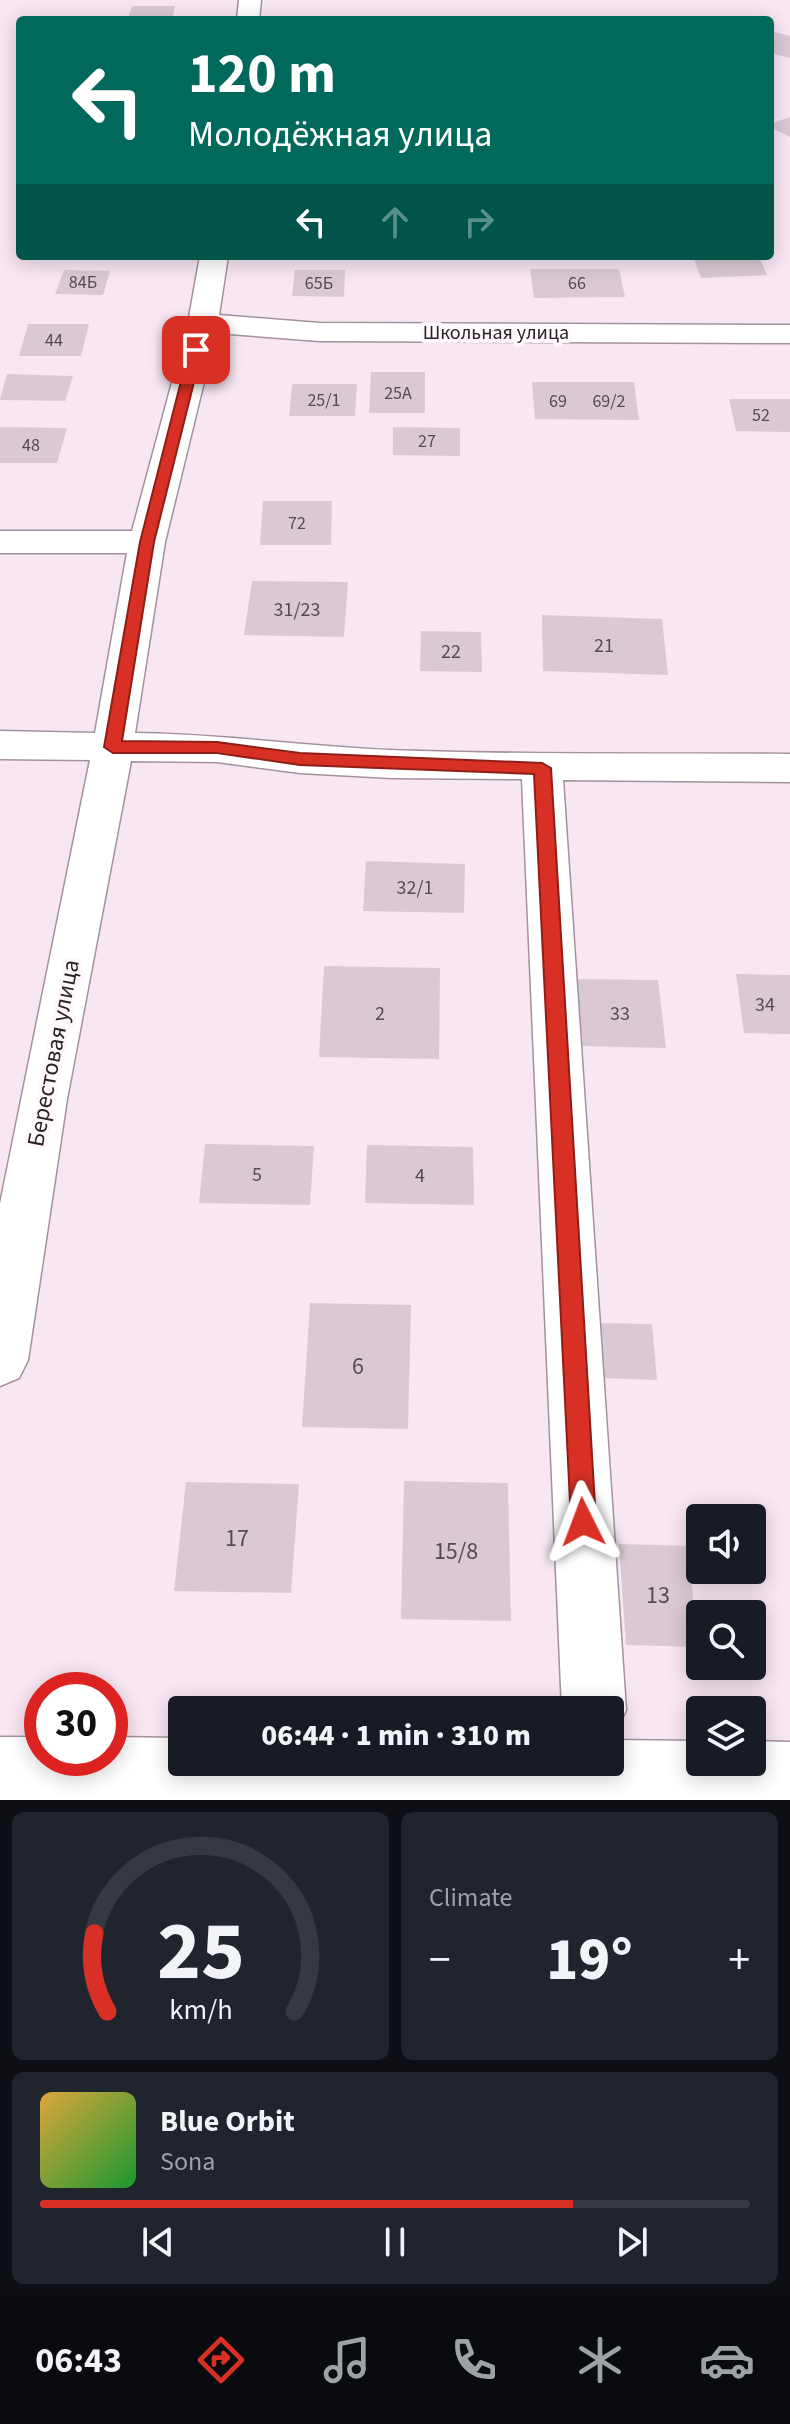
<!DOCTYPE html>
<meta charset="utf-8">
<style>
:root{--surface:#171b24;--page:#20242c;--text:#f1f3f6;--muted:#9ea1a6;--line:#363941;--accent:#d93025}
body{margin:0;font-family:"Source Sans 3",sans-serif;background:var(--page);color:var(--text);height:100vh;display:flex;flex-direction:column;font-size:30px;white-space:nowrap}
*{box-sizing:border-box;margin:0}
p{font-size:26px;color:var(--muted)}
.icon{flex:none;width:44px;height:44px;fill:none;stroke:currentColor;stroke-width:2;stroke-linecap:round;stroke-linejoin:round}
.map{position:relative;height:1800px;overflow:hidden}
.sheet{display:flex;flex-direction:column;gap:12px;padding:12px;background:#0d0f14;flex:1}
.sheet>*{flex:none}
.guide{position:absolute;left:16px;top:16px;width:758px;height:244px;border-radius:8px;box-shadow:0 4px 20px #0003;background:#00695c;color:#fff;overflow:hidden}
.fabs{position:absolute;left:686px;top:1504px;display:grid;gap:16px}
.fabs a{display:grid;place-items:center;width:80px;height:80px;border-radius:8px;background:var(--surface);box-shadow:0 4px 20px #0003;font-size:40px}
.speed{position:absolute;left:24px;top:1672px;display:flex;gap:16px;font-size:40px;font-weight:700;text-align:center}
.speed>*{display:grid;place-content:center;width:104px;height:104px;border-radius:50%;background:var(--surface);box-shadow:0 4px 20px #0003;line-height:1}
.speed .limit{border:12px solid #d22;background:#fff;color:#111}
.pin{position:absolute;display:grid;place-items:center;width:68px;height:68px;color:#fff;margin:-34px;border-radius:16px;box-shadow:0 4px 12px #0006}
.me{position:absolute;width:88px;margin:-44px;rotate:357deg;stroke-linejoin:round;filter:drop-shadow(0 0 6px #0008)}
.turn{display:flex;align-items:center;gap:28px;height:168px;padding:0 40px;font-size:36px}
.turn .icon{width:104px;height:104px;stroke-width:2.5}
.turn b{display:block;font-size:56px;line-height:68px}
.lanes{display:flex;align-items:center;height:76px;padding:0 40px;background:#0003;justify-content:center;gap:40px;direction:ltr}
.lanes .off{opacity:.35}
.big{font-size:60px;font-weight:800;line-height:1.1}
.sheet .card{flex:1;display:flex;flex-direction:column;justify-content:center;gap:12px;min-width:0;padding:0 28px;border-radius:12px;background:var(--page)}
.sheet .dial{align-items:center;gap:0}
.dial svg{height:208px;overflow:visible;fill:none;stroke:var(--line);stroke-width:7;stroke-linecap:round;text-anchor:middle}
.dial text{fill:var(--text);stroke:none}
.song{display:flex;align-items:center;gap:24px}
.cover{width:96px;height:96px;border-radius:12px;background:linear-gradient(135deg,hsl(40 70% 55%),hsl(130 70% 35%))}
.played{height:8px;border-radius:4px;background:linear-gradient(90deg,var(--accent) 75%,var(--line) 75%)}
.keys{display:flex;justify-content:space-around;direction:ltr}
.heat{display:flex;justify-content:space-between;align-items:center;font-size:44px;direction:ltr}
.sheet .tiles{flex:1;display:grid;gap:12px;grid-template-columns:1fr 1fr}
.card:last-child{grid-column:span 2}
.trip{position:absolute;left:168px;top:1696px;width:456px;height:80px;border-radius:8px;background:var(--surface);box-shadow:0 4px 20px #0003;font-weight:800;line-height:80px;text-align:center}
.tab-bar{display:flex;height:128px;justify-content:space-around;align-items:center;background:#090b0e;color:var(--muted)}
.tab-bar .icon{width:56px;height:56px}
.tab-bar .selected{color:var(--accent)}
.tab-bar b{font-size:36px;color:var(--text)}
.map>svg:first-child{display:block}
.building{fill:#dac9d4}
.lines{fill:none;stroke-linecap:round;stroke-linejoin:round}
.minor-casing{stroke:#a3929d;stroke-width:3}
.minor{fill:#fff;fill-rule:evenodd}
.route{fill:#d93025;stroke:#8d1f18;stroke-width:2}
.labels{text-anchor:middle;stroke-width:8;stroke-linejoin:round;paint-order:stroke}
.far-number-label{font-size:18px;fill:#554c52}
.far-street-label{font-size:20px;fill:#292327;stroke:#fef7fc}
.number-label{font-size:20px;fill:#554c52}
.street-label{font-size:24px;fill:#292327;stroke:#fef7fc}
.near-number-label{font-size:24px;fill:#554c52}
</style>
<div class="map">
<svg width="790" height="1800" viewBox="0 0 790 1800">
<rect width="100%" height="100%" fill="#f8e6f2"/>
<path class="building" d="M132 6H175L172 20H127Z
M770 31 790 36V58L770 53Z
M790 117V137L770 127V124Z
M693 256H759L767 275 701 278Z
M530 269H619L625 297 534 298Z
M64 270 110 271 103 295 55 294Z
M295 270H345L344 297 292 296Z
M28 324H89L81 356H19Z
M371 372H425V413H369Z
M7 374 73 376 65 401 0 400Z
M532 382H634L639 420 535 419Z
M292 384H357L355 416H289Z
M729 399H790V432L736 431Z
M0 427 67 428 57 463H0Z
M393 427 460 428V456L393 455Z
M263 501H332L331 545H260Z
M252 581 348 582 344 637 244 635Z
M542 615 662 619 668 675 543 671Z
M421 631 481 632 482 672 420 671Z
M366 861 465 864 464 913 363 911Z
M324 966 440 968 439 1059 319 1057Z
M736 974 790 975V1034L744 1033Z
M577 979 658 980 666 1048 581 1046Z
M205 1144 314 1146 310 1205 199 1203Z
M367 1145 473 1147 474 1205 365 1203Z
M310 1303 411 1305 408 1429 302 1427Z
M599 1323 652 1324 657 1380 603 1378Z
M404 1481 508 1483 511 1621 401 1619Z
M186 1482 299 1484 291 1593 174 1591Z
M619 1544 688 1546 698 1647 626 1645Z"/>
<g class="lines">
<g class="minor-casing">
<path id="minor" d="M239 0H261L259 20H237Z
M200 256H228L219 315 319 323 790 325V343L319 341 216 333 165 542 135 733C221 734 304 746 389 750 523 755 657 753 790 754V782L563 780 626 1710 616 1732 610 1735V1710H562L522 779 392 778 300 773 217 762 131 761 67 1099 28 1360 19 1378 0 1386V1204L90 760 0 759V731L95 733 127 553H0V531H132L188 323Z
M0 1737H42V1758H110V1737L182 1738V1762H610V1740L700 1741V1762H752V1741L790 1742V1800H0Z"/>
</g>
<use href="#minor" class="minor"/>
</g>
<path class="route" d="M196 347 202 350 154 542 122 741 217 742 300 753 542 763 551 768 596 1522 592 1530 583 1534 575 1530 571 1522 534 774 300 765 217 753H113L104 747 140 542 189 350Z"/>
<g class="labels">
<g class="far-number-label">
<text x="83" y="288">84Б</text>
<text x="319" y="289">65Б</text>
<text x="577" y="289">66</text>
<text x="54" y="346">44</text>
<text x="398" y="399">25А</text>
<text x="324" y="406">25/1</text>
<text x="558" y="407">69</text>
<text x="609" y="407">69/2</text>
<text x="761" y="421">52</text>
<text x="427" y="447">27</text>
<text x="31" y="451">48</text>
<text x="297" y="529">72</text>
</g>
<g class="far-street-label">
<text x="496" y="339">Школьная улица</text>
</g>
<g class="number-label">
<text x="297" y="616">31/23</text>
<text x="604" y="652">21</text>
<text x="451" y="658">22</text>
<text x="415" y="894">32/1</text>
<text x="765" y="1011">34</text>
<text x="380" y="1020">2</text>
<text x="620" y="1020">33</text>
<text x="257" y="1181">5</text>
<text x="420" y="1182">4</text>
</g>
<g class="street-label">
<text transform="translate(53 1053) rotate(-79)" y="8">Берестовая улица</text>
</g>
<g class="near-number-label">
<text x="358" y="1374">6</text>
<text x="237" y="1546">17</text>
<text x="456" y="1559">15/8</text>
<text x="658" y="1603">13</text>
</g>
</g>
</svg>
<div class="fabs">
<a><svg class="icon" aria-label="sound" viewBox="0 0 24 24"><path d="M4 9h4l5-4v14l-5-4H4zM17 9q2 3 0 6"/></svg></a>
<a><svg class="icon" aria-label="search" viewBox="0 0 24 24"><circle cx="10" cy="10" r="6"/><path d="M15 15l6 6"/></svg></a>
<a><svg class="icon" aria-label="layers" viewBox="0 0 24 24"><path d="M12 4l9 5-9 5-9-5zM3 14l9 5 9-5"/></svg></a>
</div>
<div class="speed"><div class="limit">30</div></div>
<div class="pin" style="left:196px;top:350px;background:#d93025"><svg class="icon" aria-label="arrive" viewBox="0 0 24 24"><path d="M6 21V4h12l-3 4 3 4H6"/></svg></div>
<svg class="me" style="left:583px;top:1522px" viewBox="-20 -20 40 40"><path d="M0-17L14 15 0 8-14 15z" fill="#d93025" stroke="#fff" stroke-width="4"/></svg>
<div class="trip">06:44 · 1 min · 310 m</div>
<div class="guide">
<div class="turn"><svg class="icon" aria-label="left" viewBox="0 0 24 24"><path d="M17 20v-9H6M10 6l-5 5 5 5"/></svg><div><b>120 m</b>Молодёжная улица</div></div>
<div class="lanes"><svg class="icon" aria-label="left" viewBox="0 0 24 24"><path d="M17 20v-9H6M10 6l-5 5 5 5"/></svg><svg class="icon off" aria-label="ahead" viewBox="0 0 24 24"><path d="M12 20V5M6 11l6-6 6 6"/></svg><svg class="icon off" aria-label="right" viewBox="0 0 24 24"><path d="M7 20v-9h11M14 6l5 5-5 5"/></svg></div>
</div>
</div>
<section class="sheet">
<div class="tiles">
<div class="card dial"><svg viewBox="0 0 100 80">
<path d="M14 69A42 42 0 1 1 86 69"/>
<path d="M14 69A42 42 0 0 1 9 39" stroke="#d93025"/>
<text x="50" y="56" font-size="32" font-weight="700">25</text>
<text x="50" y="72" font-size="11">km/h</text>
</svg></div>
<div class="card"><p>Climate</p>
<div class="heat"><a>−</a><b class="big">19°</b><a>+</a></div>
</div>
<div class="card">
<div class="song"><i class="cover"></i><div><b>Blue Orbit</b><p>Sona</p></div></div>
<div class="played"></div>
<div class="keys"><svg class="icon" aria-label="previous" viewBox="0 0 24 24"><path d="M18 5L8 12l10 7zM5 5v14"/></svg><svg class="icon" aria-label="pause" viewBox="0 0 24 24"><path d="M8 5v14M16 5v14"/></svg><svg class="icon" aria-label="next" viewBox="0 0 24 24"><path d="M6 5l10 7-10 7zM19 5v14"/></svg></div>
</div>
</div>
</section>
<nav class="tab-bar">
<b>06:43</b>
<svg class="icon selected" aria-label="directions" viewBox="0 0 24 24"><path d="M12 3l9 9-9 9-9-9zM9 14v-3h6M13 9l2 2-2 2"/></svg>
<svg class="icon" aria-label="music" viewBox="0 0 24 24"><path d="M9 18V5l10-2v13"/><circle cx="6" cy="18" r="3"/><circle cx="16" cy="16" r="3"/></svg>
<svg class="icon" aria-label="phone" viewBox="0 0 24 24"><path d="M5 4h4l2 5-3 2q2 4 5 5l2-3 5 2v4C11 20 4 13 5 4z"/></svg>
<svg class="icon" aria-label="climate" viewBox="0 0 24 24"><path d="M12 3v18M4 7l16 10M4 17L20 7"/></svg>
<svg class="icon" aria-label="car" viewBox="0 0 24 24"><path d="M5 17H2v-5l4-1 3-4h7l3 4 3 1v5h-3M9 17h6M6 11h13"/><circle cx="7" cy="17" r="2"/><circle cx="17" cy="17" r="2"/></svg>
</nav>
